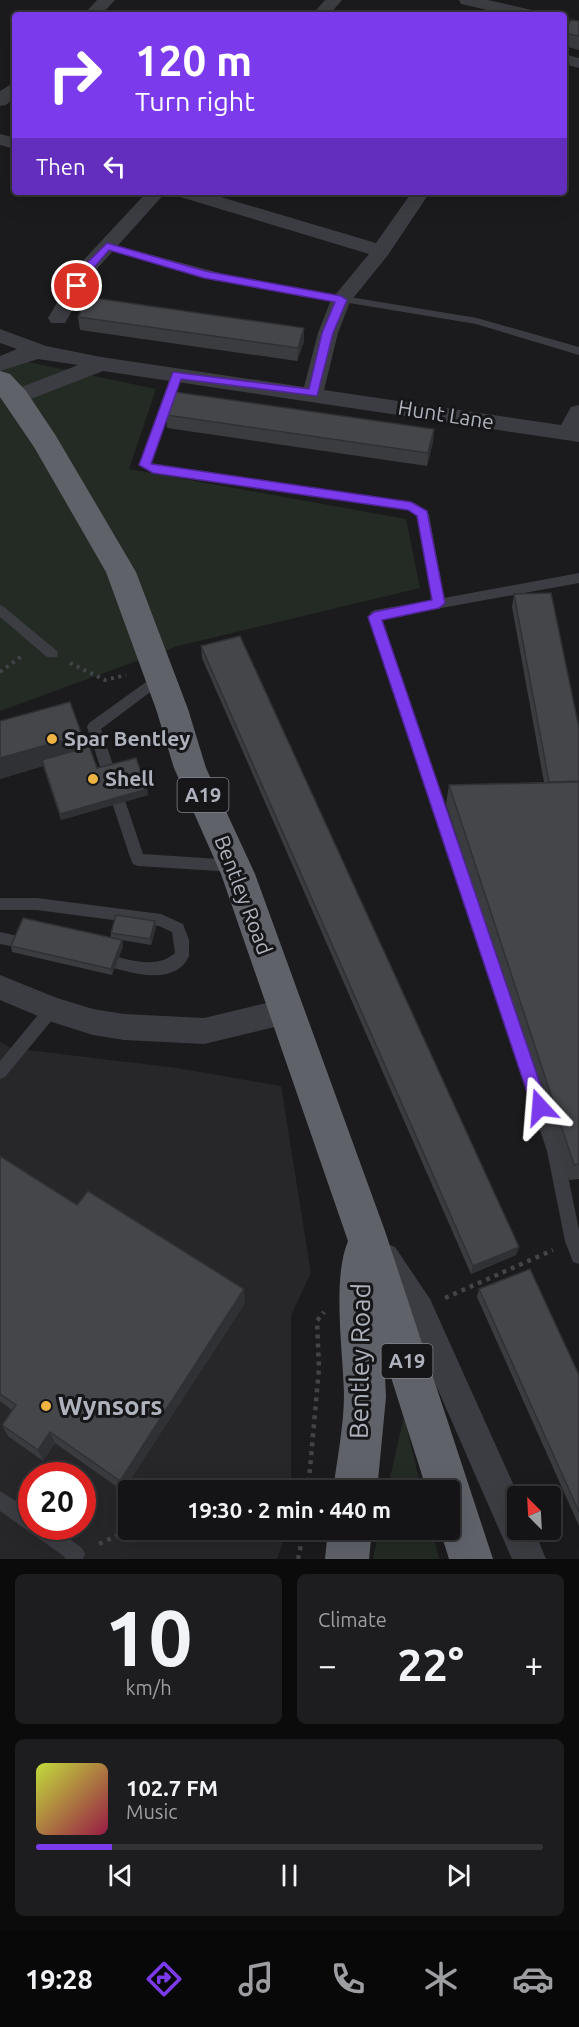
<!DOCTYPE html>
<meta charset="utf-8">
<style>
:root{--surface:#141416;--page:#1d1d1f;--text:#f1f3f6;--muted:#9d9ea1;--line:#333335;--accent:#7c3aed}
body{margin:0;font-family:Ubuntu,sans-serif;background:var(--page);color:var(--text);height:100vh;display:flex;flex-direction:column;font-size:22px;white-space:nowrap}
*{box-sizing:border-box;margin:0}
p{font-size:20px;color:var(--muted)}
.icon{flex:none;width:33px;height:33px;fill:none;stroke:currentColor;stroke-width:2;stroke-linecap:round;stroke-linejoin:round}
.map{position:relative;height:1559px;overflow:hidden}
.details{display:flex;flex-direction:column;gap:15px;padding:15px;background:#0b0b0c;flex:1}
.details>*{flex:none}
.hud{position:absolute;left:12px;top:12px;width:555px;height:183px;border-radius:6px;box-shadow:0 6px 24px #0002,0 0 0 2px var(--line);background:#7c3aed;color:#fff;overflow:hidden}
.needle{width:39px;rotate:336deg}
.controls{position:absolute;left:507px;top:1486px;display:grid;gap:12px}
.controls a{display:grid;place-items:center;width:54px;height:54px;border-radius:6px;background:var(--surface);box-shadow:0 6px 24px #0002,0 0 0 2px var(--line);font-size:30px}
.speed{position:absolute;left:18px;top:1462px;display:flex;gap:12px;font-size:30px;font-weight:700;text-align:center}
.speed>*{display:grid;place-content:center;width:78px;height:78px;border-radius:50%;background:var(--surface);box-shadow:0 6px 24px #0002,0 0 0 2px var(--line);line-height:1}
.speed .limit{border:9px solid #d22;background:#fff;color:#111}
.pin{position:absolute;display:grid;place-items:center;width:51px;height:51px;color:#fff;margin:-26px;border:3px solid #fff;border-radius:50%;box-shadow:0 2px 6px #0007}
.me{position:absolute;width:66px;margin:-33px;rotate:341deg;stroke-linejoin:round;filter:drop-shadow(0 0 4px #0008)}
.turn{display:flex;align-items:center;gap:21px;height:126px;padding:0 24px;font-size:27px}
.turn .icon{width:78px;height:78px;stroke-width:2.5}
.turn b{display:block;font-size:42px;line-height:51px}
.then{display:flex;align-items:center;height:57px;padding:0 24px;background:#0003;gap:12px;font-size:22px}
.big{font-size:45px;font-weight:600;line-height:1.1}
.details .tile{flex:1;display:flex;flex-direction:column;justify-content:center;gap:9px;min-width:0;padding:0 21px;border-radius:9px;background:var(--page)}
.details .dial{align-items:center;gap:0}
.dial b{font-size:78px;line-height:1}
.song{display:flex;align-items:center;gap:18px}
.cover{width:72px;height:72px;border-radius:9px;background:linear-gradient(135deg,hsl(70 70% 55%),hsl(340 70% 35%))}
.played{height:6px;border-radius:3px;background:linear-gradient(90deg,var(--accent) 15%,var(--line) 15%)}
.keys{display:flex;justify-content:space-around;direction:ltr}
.heat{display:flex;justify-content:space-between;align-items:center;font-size:33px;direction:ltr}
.details .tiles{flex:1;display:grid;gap:15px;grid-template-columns:1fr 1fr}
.tile:last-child{grid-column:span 2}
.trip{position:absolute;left:118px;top:1480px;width:342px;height:60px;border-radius:6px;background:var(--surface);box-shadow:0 6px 24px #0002,0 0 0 2px var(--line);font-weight:600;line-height:60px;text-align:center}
.tab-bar{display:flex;height:96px;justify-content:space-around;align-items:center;background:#080809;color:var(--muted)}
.tab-bar .icon{width:42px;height:42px}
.tab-bar .current{color:var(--accent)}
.tab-bar b{font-size:27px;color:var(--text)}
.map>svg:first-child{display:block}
.built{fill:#27272a;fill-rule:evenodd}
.green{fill:#232b24}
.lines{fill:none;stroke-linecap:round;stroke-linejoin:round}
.path-far1{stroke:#424449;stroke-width:4;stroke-dasharray:3 4.5;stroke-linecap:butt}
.path{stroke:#424449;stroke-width:4.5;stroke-dasharray:4 5;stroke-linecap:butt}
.service{fill:#3c3d42;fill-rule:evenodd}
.minor{fill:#3c3d42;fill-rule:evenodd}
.trunk{fill:#60626a;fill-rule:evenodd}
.wall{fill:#3b3c40}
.shaded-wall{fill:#303134}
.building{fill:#45464a;stroke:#303134;stroke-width:1.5}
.route{fill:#7c3aed;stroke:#51269a;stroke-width:1.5}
.poi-dot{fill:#edb443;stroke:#161618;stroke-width:2}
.labels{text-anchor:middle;stroke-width:6;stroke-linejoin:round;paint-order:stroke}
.shield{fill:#161618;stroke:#80838b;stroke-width:1.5}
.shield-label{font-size:20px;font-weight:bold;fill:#aeb2bc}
.street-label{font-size:21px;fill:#aeb2bc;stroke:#161618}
.poi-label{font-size:21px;font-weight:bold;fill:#aeb2bc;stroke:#161618;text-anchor:start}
.near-street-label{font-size:26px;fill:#aeb2bc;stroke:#161618}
.near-poi-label{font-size:26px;font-weight:bold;fill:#aeb2bc;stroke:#161618;text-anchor:start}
</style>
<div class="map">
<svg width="579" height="1559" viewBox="0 0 579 1559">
<rect width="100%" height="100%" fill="#1b1b1d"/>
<path class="built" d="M0 1042 11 1048 177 1068 281 1086 311 1273 291 1315V1491H129V1530H287L277 1559H0ZM32 1476H82V1527H32Z"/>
<path class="green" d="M0 356 156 389 129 469 406 519 420 588 178 646 0 711Z
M404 1416 422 1491H387Z
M379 1530H432L439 1559H373Z"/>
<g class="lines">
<path class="path-far1" d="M70 663 105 680 126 675
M0 672 23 655"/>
<path class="path" d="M445 1298 553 1250
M308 1491 319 1368 317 1321 324 1312
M258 1530 304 1538
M99 1544 129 1530
M298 1559 304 1530"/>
<path class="service" d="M107 243 246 280 477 318 579 347V355L476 324 246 286 103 248V244Z
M177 371 183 375 151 463 415 503 429 514 444 598 579 573V583L381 619 563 1151 579 1230V1264L573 1262 565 1241 547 1151 368 617 371 612 375 610 432 600 417 516 408 510 153 473 139 465 171 375Z
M0 605 4 607 57 651 58 654 57 657H47L0 617Z
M160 672 166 677 165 681 101 729 143 854 234 860 239 862 241 866 239 870 234 872 138 866 133 864 131 860 87 727 89 723Z
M0 898H37L161 914 183 924 189 940V956C174 989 125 971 100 964L95 963 93 958 95 953 100 952C123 958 155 971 175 953L172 932 159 926 37 910H0Z
M0 932 36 940 38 944 36 948 31 950 0 944Z
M52 1002 57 1004 59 1009 57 1014 5 1077 0 1079V1061L47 1004Z
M0 1491 32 1511V1527H53L82 1548 85 1554 83 1559H64L65 1557 0 1511Z"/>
<path class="minor" d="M97 0H115L101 15H83Z
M325 0H342L329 15H312Z
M459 0H488L536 11 538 15H509L461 4Z
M564 54 579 58V68L564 64Z
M15 82V97L6 105 0 106V91Z
M0 134 15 138V149L0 145Z
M147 192H166L94 272 65 323H51L48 318 79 265Z
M175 192H204L376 243 412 192H430L388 255 350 302 338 333 324 390 561 425 571 407 579 405V442L103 371 23 402H9L5 397 9 392 78 365 38 359 0 371V356L17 349 0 343V329L46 346 101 357 304 387 318 333 331 300 369 254 177 196Z
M0 975 57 998 93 1009 124 1014 204 1018 287 998 297 1002 301 1011 297 1020 287 1024 204 1044 124 1040 93 1035 52 1022 0 1000Z
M384 1243 395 1247 430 1299 519 1497 518 1530H534L546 1559H512L408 1321 369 1258 373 1247Z"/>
<path class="trunk" d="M0 371 10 374 26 391 56 436 136 572 188 709 206 768 255 874 385 1231 493 1559H449L440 1530H450V1491H427L384 1355 386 1397 377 1491H333C337 1459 344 1426 344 1394 343 1351 332 1279 348 1241L221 874 174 768 156 709 106 572 34 447 0 397Z
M328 1530H372L369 1559H325Z"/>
</g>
<path class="wall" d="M579 21V50L564 46V30Z
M78 317 304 328V341L297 361 80 330Z
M166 415 434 429 433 442 427 466 167 428Z
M514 594 579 728V1179L569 1180 446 804 449 785 544 782 512 607Z
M201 646 519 1247 516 1255 471 1274 202 658Z
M0 721 83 744 97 768 147 789 148 795 61 820 43 766 0 779Z
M155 921 156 927 151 945 116 939 122 940 123 946 112 975 12 952 11 946 111 938V933Z
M0 1156 77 1205 245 1303 123 1491 55 1443 43 1461 8 1436 2 1425 12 1410 0 1401Z
M479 1289 579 1375V1526L477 1297Z"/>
<path class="shaded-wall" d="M304 328V341L297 361 298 348Z
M434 429 433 442 427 466 428 453Z
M82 735 85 754 42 760 43 766 0 779V758Z
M147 789 148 795 61 820 60 814Z
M155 921 156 927 151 945 150 939Z
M122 940 123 946 112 975 111 969Z
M519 1247 516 1255 471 1274 473 1266Z
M244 1289 245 1303 123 1491 120 1481Z
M50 1432 55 1443 43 1461 38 1450Z"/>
<path class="building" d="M571 20 579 21V36L564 33V30Z
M87 297 304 328 298 348 78 317Z
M175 392 434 429 428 453 166 415Z
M551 593 579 728V781L549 782 514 594Z
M240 636 519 1247 473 1266 201 646Z
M70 702 82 735 0 758V721Z
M88 743 97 768 136 758 147 789 60 814 42 760 84 748 83 744Z
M579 782V1164L574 1165 449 785Z
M116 915 155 921 150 939 111 933Z
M23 918 122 940 111 969 11 946Z
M0 1156 77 1205 88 1191 244 1289 120 1481 50 1432 38 1450 2 1425 16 1405 0 1394Z
M530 1269 579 1375V1512L479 1289Z"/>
<path class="route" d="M107 243 205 271 341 296 347 300 333 333 317 396 181 379 151 464 411 502 427 511 445 603 439 608 382 620 548 1107 545 1112 540 1114 534 1112 532 1107 368 617 374 612 432 600 417 516 408 510 153 473 139 465 173 372 309 389 322 333 335 302 204 278 109 250 91 271 81 288H73L71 286 83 267Z"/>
<g class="poi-dot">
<circle cx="52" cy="739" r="6"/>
<circle cx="93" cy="779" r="6"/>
<circle cx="46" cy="1406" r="6"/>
</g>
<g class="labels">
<g class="shield">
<rect x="177.5" y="778" width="51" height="34" rx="4.5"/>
<rect x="381.5" y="1344" width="51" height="34" rx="4.5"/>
</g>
<g class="shield-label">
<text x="203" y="802">A19</text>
<text x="407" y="1368">A19</text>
</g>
<g class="street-label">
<text transform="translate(446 415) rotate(9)" y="7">Hunt Lane</text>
<text transform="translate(243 895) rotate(69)" y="7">Bentley Road</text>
</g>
<g class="poi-label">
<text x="64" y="746">Spar Bentley</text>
<text x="105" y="786">Shell</text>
</g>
<g class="near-street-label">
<text transform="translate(360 1361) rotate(-89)" y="9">Bentley Road</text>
</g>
<g class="near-poi-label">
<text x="58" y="1415">Wynsors</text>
</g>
</g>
</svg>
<div class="controls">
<a><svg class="needle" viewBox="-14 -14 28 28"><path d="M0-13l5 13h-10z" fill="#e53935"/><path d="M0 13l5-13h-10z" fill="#9d9ea1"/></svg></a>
</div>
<div class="speed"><div class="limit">20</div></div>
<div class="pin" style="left:77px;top:286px;background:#d93025"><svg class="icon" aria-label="arrive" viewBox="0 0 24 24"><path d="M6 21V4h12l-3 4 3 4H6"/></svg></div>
<svg class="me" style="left:540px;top:1107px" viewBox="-20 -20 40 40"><path d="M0-17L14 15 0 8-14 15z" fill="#7c3aed" stroke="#fff" stroke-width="4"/></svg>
<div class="trip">19:30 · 2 min · 440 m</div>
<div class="hud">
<div class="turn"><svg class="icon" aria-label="right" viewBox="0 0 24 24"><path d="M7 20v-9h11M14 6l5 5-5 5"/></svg><div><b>120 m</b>Turn right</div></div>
<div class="then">Then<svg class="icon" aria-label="left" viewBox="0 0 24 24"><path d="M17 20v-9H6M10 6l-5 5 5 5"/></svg></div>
</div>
</div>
<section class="details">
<div class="tiles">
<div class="tile dial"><b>10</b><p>km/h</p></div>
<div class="tile"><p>Climate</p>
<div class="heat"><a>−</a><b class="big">22°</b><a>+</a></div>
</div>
<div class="tile">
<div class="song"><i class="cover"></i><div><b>102.7 FM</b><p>Music</p></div></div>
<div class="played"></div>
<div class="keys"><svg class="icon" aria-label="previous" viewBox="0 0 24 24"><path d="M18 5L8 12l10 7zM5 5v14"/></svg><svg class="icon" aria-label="pause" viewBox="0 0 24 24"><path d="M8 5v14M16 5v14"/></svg><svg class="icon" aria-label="next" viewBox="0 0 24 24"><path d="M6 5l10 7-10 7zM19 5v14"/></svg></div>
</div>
</div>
</section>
<nav class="tab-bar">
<b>19:28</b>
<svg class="icon current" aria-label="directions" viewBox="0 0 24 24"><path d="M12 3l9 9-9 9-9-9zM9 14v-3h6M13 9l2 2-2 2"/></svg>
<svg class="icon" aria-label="music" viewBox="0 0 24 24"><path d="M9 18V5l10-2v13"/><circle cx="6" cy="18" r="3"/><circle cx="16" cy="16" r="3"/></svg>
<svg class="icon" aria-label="phone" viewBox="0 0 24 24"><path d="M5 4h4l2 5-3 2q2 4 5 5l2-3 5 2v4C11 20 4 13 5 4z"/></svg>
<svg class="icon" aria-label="climate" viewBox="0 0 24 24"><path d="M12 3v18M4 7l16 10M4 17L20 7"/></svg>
<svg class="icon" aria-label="car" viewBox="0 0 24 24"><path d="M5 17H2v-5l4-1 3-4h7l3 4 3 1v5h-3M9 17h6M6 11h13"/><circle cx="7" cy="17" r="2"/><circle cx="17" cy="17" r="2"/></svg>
</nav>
